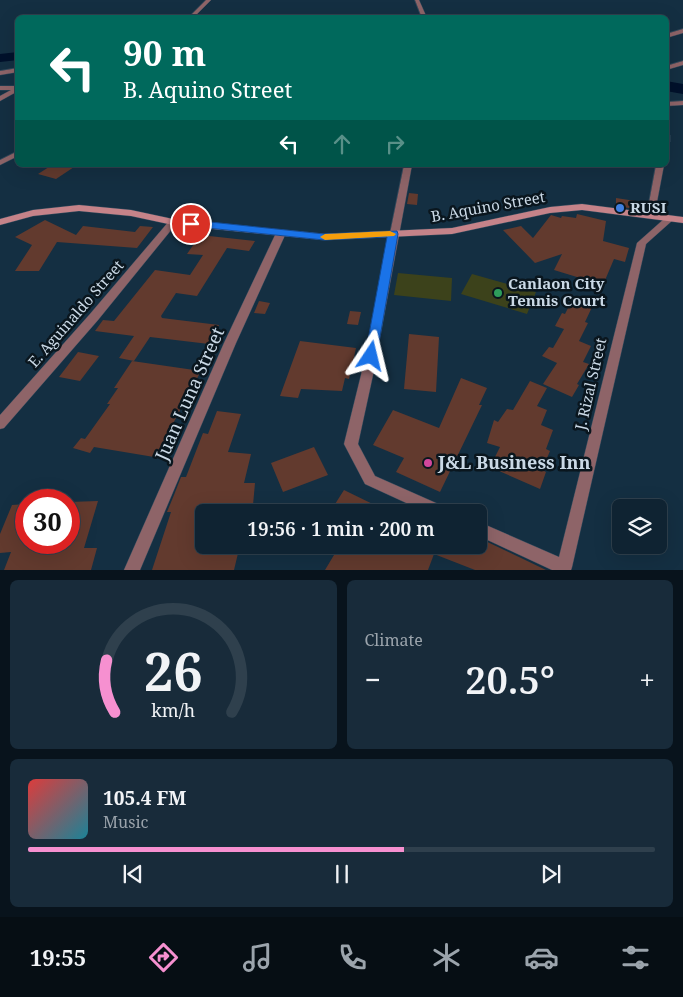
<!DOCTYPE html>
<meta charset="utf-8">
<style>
:root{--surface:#0f2332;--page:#182b3a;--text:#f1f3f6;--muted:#9ba4ac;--line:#2f404d;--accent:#f690d0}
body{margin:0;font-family:"Noto Serif",serif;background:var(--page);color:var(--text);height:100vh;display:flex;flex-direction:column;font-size:19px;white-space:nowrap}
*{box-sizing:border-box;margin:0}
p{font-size:16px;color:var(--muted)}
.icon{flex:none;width:28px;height:28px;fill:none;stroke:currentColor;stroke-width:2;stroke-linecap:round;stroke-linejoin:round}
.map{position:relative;height:570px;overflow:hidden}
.sheet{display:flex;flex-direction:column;gap:10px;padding:10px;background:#08131c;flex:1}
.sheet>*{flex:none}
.guide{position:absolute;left:15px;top:15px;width:654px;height:152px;border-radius:8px;box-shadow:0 5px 20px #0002,0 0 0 1px var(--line);background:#00695c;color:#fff;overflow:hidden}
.buttons{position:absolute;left:612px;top:499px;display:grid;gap:10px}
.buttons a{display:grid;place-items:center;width:55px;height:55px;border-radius:8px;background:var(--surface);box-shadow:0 5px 20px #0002,0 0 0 1px var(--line);font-size:25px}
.speed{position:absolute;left:15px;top:489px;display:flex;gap:10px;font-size:25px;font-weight:700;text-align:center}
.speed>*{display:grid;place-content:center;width:65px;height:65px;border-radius:50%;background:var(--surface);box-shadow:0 5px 20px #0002,0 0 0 1px var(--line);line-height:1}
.speed .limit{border:8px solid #d22;background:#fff;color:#111}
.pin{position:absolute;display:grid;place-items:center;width:42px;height:42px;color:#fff;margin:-21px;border:2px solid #fff;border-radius:50%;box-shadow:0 1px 5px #0007}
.me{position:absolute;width:55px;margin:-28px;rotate:10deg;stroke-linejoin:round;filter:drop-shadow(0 0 4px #0008)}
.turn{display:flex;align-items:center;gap:18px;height:105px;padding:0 25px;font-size:22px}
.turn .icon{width:65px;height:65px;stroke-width:2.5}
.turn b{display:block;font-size:35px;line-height:42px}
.lanes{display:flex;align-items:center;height:48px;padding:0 25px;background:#0003;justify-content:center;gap:25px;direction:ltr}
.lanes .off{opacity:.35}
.big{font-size:38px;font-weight:600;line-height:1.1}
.sheet .card{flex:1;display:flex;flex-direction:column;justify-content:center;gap:8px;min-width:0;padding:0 18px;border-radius:8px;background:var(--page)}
.sheet .dial{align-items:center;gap:0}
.dial svg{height:130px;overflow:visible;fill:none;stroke:var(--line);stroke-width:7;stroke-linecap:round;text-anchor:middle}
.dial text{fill:var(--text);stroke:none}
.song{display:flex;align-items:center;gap:15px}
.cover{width:60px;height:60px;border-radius:8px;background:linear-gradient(135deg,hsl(0 70% 55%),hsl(190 70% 35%))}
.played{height:5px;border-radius:2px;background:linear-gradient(90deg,var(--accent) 60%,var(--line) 60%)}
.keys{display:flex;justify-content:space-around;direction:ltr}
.heat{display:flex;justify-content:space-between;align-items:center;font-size:28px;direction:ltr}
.sheet .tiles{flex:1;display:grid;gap:10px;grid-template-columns:1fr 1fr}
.card:last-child{grid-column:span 2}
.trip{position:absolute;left:195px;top:504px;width:292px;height:50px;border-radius:8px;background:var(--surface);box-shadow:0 5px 20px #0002,0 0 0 1px var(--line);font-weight:600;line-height:50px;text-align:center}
.dock{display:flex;height:80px;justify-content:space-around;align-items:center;background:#060e14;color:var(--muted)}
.dock .icon{width:35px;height:35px}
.dock .selected{color:var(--accent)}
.dock b{font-size:22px;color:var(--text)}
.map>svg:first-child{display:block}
.green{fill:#3c421b}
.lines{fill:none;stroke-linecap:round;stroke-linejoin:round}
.river{fill:#00112b;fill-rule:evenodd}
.building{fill:#623a2e}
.street-casing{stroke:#314a5c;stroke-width:1}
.secondary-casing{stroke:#314a5c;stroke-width:1}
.street{fill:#8e6468;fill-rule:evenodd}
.secondary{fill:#c58389;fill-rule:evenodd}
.route{fill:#1a73e8;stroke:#114b97}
.slow{fill:#f59e0b}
.shop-dot{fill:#3f7fe0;stroke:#0a161e;stroke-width:2}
.leisure-dot{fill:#2e9e5b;stroke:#0a161e;stroke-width:2}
.hotel-dot{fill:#d1479c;stroke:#0a161e;stroke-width:2}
.labels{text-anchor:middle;stroke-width:5;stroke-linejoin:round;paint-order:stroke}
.street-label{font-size:15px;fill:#cad9e6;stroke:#0a161e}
.poi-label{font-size:15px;font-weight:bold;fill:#cad9e6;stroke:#0a161e;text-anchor:start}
.near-street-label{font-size:18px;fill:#cad9e6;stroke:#0a161e}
.near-poi-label{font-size:18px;font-weight:bold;fill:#cad9e6;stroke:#0a161e;text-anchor:start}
</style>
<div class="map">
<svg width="683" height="570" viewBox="0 0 683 570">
<rect width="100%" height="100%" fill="#142f42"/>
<path class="green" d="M398 273 452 278 451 301 394 295Z
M472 274 536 292 527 314 461 294Z"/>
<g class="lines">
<path class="river" d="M18 52V60L0 62V54Z
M666 81 683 84V94L666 91Z"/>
</g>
<path class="building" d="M52 165H77L56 179 38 174Z
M409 193 418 194 417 205 407 204Z
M616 198 642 202V210L616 206Z
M577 214 606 221 603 241 629 248 625 262 614 259 603 285 554 270 562 254 535 263 503 230 521 226 533 238 551 215 561 218 562 216 576 218Z
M45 220 76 235 83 226 135 232 140 226 153 227 137 248 57 242 39 271H15L32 245 15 237Z
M200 235 255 241 249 251 227 248 197 296 176 293 161 316 162 318 219 325 209 344 150 337 134 361 119 358 134 336 95 331 103 320 114 321 155 270 190 275 203 255 187 254Z
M573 298 593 305 585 322 588 323 579 341 591 346 583 362 589 364 577 384 579 385 572 397 543 384 557 363 542 356 549 347 553 348 564 329 555 326 562 313 565 314Z
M259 301 270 303 265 314 254 313Z
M350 311 361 312 358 325 347 324Z
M409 334 439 337 436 392 404 389Z
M300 341 356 348 349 379 345 378 342 391 301 389 298 398 280 396Z
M78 352 99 356 80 381 59 377Z
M132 361 201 371 168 433H172L160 458 94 447 90 453 73 448 81 438 85 439 110 404H107L118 388H114Z
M461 378 487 388 479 405H482L440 492 396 472 404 458 373 445 393 410 439 428Z
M530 381 547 388 537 406 547 410 541 425 553 430 546 449 550 451 542 470 546 472 540 489 490 467 500 447 487 443 494 420 498 422 507 409 513 410Z
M217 411 241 414 228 452 251 454 244 483H255L253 505H248L247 512H204V545H240L234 570H152L171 512H167L174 495 181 477H186L203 433 208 434Z
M314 447 328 475 283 492 271 463Z
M344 490 389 512H330Z
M98 501 84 548H97L91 570H4L11 552 0 553V534L12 505 26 504V542H69V502Z
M479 538 546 570H475L434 554 428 570H325L340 545H479Z"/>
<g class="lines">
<g class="street-casing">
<path id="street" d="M206 0H211L193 18H188Z
M415 0H419L427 18H422Z
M683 29V33L666 38V34Z
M683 61V65L666 70V66Z
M18 68V72L0 75V71Z
M0 86H18V91L0 101V96L11 90H0Z
M683 101V105L666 106V102Z
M666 133 670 135V142L666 144Z
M18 151V156L0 165V160Z
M404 165H412L373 375 358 444 375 476 445 507 447 512H426L365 484 344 444 361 375Z
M656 165H664L656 207 674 219 646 244 572 567 571 570H552L479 536V522L559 557 637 243 664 219 648 208Z
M173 219 176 220 177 222 176 224 98 320 4 428 0 429V415L90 314 170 220Z
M281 230 286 233 236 343 140 570H124L224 343 276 233Z"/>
</g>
<g class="secondary-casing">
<path id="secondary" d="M582 204 683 217V223L582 210 550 213 452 234 324 240 173 225 131 216 79 211 33 216 0 225V219L33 210 79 205 131 210 173 219 324 234 452 228 550 207Z"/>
</g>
<use href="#street" class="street"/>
<use href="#secondary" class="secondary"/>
</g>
<path class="route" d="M191 220 324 234 397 231 398 234 376 360 371 361 365 356 387 237 324 240 188 226V221Z"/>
<path class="slow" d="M390 231 396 234 394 236 325 240 320 237 325 234Z"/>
<circle class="shop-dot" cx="620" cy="208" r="5"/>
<circle class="leisure-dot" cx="498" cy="293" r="5"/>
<circle class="hotel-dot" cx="428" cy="463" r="5"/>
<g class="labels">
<g class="street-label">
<text transform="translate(488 207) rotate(-10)" y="5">B. Aquino Street</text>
<text transform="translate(76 314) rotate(-49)" y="5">E. Aguinaldo Street</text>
<text transform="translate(591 384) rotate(-77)" y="5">J. Rizal Street</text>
</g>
<g class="poi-label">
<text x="630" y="213">RUSI</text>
<text x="508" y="289">Canlaon City<tspan x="508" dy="17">Tennis Court</tspan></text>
</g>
<g class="near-street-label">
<text transform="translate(190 394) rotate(-66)" y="6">Juan Luna Street</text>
</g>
<g class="near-poi-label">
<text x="438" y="469">J&amp;L Business Inn</text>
</g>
</g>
</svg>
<div class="buttons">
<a><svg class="icon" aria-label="layers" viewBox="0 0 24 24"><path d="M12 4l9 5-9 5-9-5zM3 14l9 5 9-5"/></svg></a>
</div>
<div class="speed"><div class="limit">30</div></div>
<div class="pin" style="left:191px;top:224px;background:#d93025"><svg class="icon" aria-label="arrive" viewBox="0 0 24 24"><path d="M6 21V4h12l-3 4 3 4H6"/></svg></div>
<svg class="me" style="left:371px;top:356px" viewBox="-20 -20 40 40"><path d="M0-17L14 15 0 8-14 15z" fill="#1a73e8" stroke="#fff" stroke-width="4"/></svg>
<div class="trip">19:56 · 1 min · 200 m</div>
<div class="guide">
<div class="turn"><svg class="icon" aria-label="left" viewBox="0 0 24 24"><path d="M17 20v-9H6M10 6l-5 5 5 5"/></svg><div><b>90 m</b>B. Aquino Street</div></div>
<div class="lanes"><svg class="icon" aria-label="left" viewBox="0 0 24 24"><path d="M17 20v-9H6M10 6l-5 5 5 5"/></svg><svg class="icon off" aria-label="ahead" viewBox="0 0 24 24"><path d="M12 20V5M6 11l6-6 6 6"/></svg><svg class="icon off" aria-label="right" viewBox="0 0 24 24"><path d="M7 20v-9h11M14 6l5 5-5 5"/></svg></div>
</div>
</div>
<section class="sheet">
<div class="tiles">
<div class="card dial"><svg viewBox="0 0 100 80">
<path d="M14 69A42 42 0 1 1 86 69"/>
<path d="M14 69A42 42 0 0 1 9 37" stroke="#f690d0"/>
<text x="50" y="56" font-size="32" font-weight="700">26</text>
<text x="50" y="72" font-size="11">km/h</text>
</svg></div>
<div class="card"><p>Climate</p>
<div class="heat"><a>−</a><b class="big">20.5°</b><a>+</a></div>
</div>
<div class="card">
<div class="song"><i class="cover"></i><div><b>105.4 FM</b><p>Music</p></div></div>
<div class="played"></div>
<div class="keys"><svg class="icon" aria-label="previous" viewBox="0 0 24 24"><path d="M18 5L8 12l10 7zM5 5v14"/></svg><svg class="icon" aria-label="pause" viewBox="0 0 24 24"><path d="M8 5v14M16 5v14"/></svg><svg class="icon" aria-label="next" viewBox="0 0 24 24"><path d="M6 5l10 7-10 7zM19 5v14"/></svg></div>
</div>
</div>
</section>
<nav class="dock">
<b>19:55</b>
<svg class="icon selected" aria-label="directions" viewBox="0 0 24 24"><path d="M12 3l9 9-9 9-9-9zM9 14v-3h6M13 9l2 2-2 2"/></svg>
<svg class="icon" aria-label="music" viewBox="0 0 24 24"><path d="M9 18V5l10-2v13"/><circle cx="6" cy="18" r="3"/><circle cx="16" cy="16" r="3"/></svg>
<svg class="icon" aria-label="phone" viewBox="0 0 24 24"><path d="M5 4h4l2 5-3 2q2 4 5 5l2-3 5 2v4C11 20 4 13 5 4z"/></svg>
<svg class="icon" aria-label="climate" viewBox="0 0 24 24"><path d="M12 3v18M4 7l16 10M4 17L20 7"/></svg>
<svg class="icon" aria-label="car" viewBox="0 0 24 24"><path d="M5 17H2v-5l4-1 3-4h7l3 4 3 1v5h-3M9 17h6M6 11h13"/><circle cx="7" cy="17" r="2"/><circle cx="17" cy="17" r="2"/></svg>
<svg class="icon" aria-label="filters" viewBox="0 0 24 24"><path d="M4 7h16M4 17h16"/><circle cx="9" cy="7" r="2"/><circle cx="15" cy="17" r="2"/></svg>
</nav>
